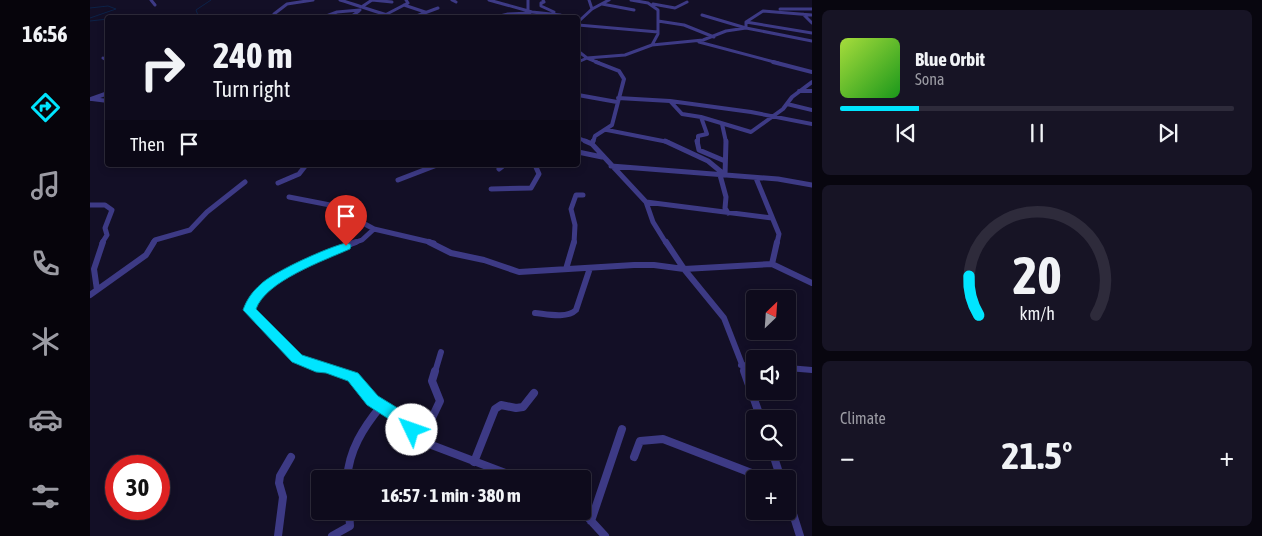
<!DOCTYPE html>
<meta charset="utf-8">
<style>
:root{--surface:#0e0b1c;--page:#171425;--text:#f1f3f6;--muted:#9b9ba3;--line:#2e2b3b;--accent:#00e5ff}
body{margin:0;font-family:"Asap Condensed",sans-serif;background:var(--page);color:var(--text);height:100vh;display:flex;flex-direction:column;font-size:19px;white-space:nowrap}
*{box-sizing:border-box;margin:0}
p{font-size:16px;color:var(--muted)}
.icon{flex:none;width:28px;height:28px;fill:none;stroke:currentColor;stroke-width:2;stroke-linecap:round;stroke-linejoin:round}
.map{position:relative;flex:1;overflow:hidden}
.sheet{display:flex;flex-direction:column;gap:10px;padding:10px;background:#08060f;width:450px}
.sheet>*{flex:none}
.hud{position:absolute;left:15px;top:15px;width:475px;height:152px;border-radius:5px;box-shadow:0 2px 8px #0003,0 0 0 1px var(--line);background:#0e0b1c;color:var(--text);overflow:hidden}
.needle{width:32px;rotate:25deg}
.tools{position:absolute;left:656px;top:290px;display:grid;gap:10px}
.tools a{display:grid;place-items:center;width:50px;height:50px;border-radius:5px;background:var(--surface);box-shadow:0 2px 8px #0003,0 0 0 1px var(--line);font-size:25px}
.speed{position:absolute;left:15px;top:455px;display:flex;gap:10px;font-size:25px;font-weight:700;text-align:center}
.speed>*{display:grid;place-content:center;width:65px;height:65px;border-radius:50%;background:var(--surface);box-shadow:0 2px 8px #0003,0 0 0 1px var(--line);line-height:1}
.speed .limit{border:8px solid #d22;background:#fff;color:#111}
.pin{position:absolute;display:grid;place-items:center;width:42px;height:42px;color:#fff;margin:-51px -21px;border-radius:50% 50% 50% 0;rotate:-45deg;box-shadow:0 0 5px #0007}
.pin .icon{rotate:45deg}
.me{position:absolute;width:55px;margin:-28px;rotate:312deg;stroke-linejoin:round;filter:drop-shadow(0 0 4px #0008)}
.turn{display:flex;align-items:center;gap:18px;height:105px;padding:0 25px;font-size:22px}
.turn .icon{width:65px;height:65px;stroke-width:2.5}
.turn b{display:block;font-size:35px;line-height:42px}
.then{display:flex;align-items:center;height:48px;padding:0 25px;background:#0003;gap:10px;font-size:19px}
.big{font-size:38px;font-weight:700;line-height:1.1}
.sheet .widget{flex:1;display:flex;flex-direction:column;justify-content:center;gap:8px;min-width:0;padding:0 18px;border-radius:8px;background:var(--page)}
.sheet .dial{align-items:center;gap:0}
.dial svg{height:130px;overflow:visible;fill:none;stroke:var(--line);stroke-width:7;stroke-linecap:round;text-anchor:middle}
.dial text{fill:var(--text);stroke:none}
.song{display:flex;align-items:center;gap:15px}
.cover{width:60px;height:60px;border-radius:8px;background:linear-gradient(135deg,hsl(80 70% 55%),hsl(120 70% 35%))}
.played{height:5px;border-radius:2px;background:linear-gradient(90deg,var(--accent) 20%,var(--line) 20%)}
.keys{display:flex;justify-content:space-around;direction:ltr}
.heat{display:flex;justify-content:space-between;align-items:center;font-size:28px;direction:ltr}
.trip{position:absolute;left:221px;top:470px;width:280px;height:50px;border-radius:5px;background:var(--surface);box-shadow:0 2px 8px #0003,0 0 0 1px var(--line);font-weight:700;line-height:50px;text-align:center}
main{display:flex;flex:1;min-height:0}
.dock{display:flex;flex-direction:column;width:90px;justify-content:space-around;align-items:center;background:#06040b;color:var(--muted)}
.dock .icon{width:35px;height:35px}
.dock .active{color:var(--accent)}
.dock b{font-size:22px;color:var(--text)}
.map>svg:first-child{display:block}
.lines{fill:none;stroke-linecap:round;stroke-linejoin:round}
.stream{stroke:#0c2248;stroke-width:1}
.street-far4{stroke:#3d3a85;stroke-width:3}
.street-far3{stroke:#3d3a85;stroke-width:4}
.street-far2{stroke:#3d3a85;stroke-width:5}
.street-far1{stroke:#3d3a85;stroke-width:6}
.street{stroke:#3d3a85;stroke-width:8}
.route{fill:#00e5ff;stroke:#0095a6}
</style>
<main>
<nav class="dock">
<b>16:56</b>
<svg class="icon active" aria-label="directions" viewBox="0 0 24 24"><path d="M12 3l9 9-9 9-9-9zM9 14v-3h6M13 9l2 2-2 2"/></svg>
<svg class="icon" aria-label="music" viewBox="0 0 24 24"><path d="M9 18V5l10-2v13"/><circle cx="6" cy="18" r="3"/><circle cx="16" cy="16" r="3"/></svg>
<svg class="icon" aria-label="phone" viewBox="0 0 24 24"><path d="M5 4h4l2 5-3 2q2 4 5 5l2-3 5 2v4C11 20 4 13 5 4z"/></svg>
<svg class="icon" aria-label="climate" viewBox="0 0 24 24"><path d="M12 3v18M4 7l16 10M4 17L20 7"/></svg>
<svg class="icon" aria-label="car" viewBox="0 0 24 24"><path d="M5 17H2v-5l4-1 3-4h7l3 4 3 1v5h-3M9 17h6M6 11h13"/><circle cx="7" cy="17" r="2"/><circle cx="17" cy="17" r="2"/></svg>
<svg class="icon" aria-label="filters" viewBox="0 0 24 24"><path d="M4 7h16M4 17h16"/><circle cx="9" cy="7" r="2"/><circle cx="15" cy="17" r="2"/></svg>
</nav>
<div class="map">
<svg width="722" height="536" viewBox="0 0 722 536">
<rect width="100%" height="100%" fill="#130f26"/>
<g class="lines">
<path class="stream" d="M0 8 18 6 26 9 0 18
M109 18 106 10 121 0
M0 21 18 19"/>
<path class="street-far4" d="M61 0 65 5
M250 0C271 6 289 14 310 18
M362 0 366 2
M399 0 442 12 470 15 477 18
M438 0V11
M453 0 454 2 451 3V6L464 12
M499 0 502 9
M541 0 558 3 568 10V34L562 45
M512 4 544 10
M563 4 585 8 597 2
M314 5 335 12
M273 6 282 0 302 2
M690 9H722
M184 14 197 4 223 0
M713 14 722 23
M295 15 318 3 316 0
M612 15 656 28 722 41
M231 18 247 12 270 10
M259 18 269 11
M321 18 348 8
M402 18 418 14 440 13
M445 18 457 16
M568 21 594 25 624 37
M488 22 502 9 519 0
M656 22 722 33
M488 25 568 32
M609 42 688 63
M488 51 497 58 509 63
M13 58 18 61
M488 62 497 58 535 55 562 45 613 40 636 31 656 28V22L673 11 722 15"/>
<path class="street-far3" d="M683 62 722 72
M709 91H722
M488 95 527 102
M528 98 580 101 592 114 611 117 661 132 693 109 702 97 722 82
M1 99 18 93
M2 99 18 101
M580 101 661 112 722 124
M697 104 722 110
M18 109V115
M632 124 636 142
M18 128V138
M517 130 578 142
M488 138 498 142
M503 142 505 136 522 125 534 79 529 71 506 62
M608 142V136L617 134 611 117"/>
<path class="street-far2" d="M495 141 502 144
M503 141 502 144 556 202 563 222 576 243
M575 141 618 161 635 175
M607 141 609 150 635 161
M488 152 512 157
M521 166 688 179 722 185
M409 169 414 165
M630 175 636 197 635 208 638 213
M635 175 636 141
M666 178 689 234 687 243
M308 180 347 165
M188 183 209 174 216 165
M401 189 441 188 449 174 445 165
M199 197 240 205 284 229 344 243
M556 202 682 218
M0 205H15L22 210 15 228 17 235 12 243
M63 243 65 240 100 230 117 212 155 182
M263 243 272 240 284 229
M484 243 485 225 481 209 486 195H493"/>
<path class="street-far1" d="M339 242 361 253 394 260 429 272 544 265H564L594 269 682 264 687 242
M576 242 594 269 634 318 655 372
M682 264 722 283
M476 269 484 242
M7 290 4 269 13 242
M0 295 56 255 64 242
M445 313C456 314 477 319 486 310L500 268
M651 365 665 366
M698 368 722 370
M249 372 207 359 159 310 163 300 176 286 245 250 266 242
M345 372 351 352"/>
<path class="street" d="M245 371 263 377 283 400 314 420 331 441 431 479
M654 371 671 419
M331 441 350 401 342 381 345 371
M682 451 691 479
M544 457 550 441 573 439 677 479
M384 462 405 409 411 405 426 408 433 407 444 393
M257 479C259 450 273 428 291 406
M698 498 710 536
M492 511 515 536
M501 521 532 429
M188 536 193 497 189 483 190 476 201 457
M242 536 260 526 259 511"/>
</g>
<path class="route" d="M256 243 260 244 261 246 260 249C233 261 176 281 166 309L212 355 268 373 288 396 319 415 330 430 328 436 322 438 317 436 308 425 277 405 258 381 236 373 226 372 202 362 153 310C157 299 162 292 171 284 183 272 238 247 256 243Z"/>
</svg>
<div class="tools">
<a><svg class="needle" viewBox="-14 -14 28 28"><path d="M0-13l5 13h-10z" fill="#e53935"/><path d="M0 13l5-13h-10z" fill="#9b9ba3"/></svg></a>
<a><svg class="icon" aria-label="sound" viewBox="0 0 24 24"><path d="M4 9h4l5-4v14l-5-4H4zM17 9q2 3 0 6"/></svg></a>
<a><svg class="icon" aria-label="search" viewBox="0 0 24 24"><circle cx="10" cy="10" r="6"/><path d="M15 15l6 6"/></svg></a>
<a>+</a>
</div>
<div class="speed"><div class="limit">30</div></div>
<div class="pin" style="left:256px;top:246px;background:#d93025"><svg class="icon" aria-label="arrive" viewBox="0 0 24 24"><path d="M6 21V4h12l-3 4 3 4H6"/></svg></div>
<svg class="me" style="left:322px;top:430px" viewBox="-20 -20 40 40"><circle r="19" fill="#fff"/><path d="M0-13L10 11 0 6-10 11z" fill="#00e5ff"/></svg>
<div class="trip">16:57 · 1 min · 380 m</div>
<div class="hud">
<div class="turn"><svg class="icon" aria-label="right" viewBox="0 0 24 24"><path d="M7 20v-9h11M14 6l5 5-5 5"/></svg><div><b>240 m</b>Turn right</div></div>
<div class="then">Then<svg class="icon" aria-label="arrive" viewBox="0 0 24 24"><path d="M6 21V4h12l-3 4 3 4H6"/></svg></div>
</div>
</div>
<section class="sheet">
<div class="widget">
<div class="song"><i class="cover"></i><div><b>Blue Orbit</b><p>Sona</p></div></div>
<div class="played"></div>
<div class="keys"><svg class="icon" aria-label="previous" viewBox="0 0 24 24"><path d="M18 5L8 12l10 7zM5 5v14"/></svg><svg class="icon" aria-label="pause" viewBox="0 0 24 24"><path d="M8 5v14M16 5v14"/></svg><svg class="icon" aria-label="next" viewBox="0 0 24 24"><path d="M6 5l10 7-10 7zM19 5v14"/></svg></div>
</div>
<div class="widget dial"><svg viewBox="0 0 100 80">
<path d="M14 69A42 42 0 1 1 86 69"/>
<path d="M14 69A42 42 0 0 1 8 45" stroke="#00e5ff"/>
<text x="50" y="56" font-size="32" font-weight="700">20</text>
<text x="50" y="72" font-size="11">km/h</text>
</svg></div>
<div class="widget"><p>Climate</p>
<div class="heat"><a>−</a><b class="big">21.5°</b><a>+</a></div>
</div>
</section>
</main>
